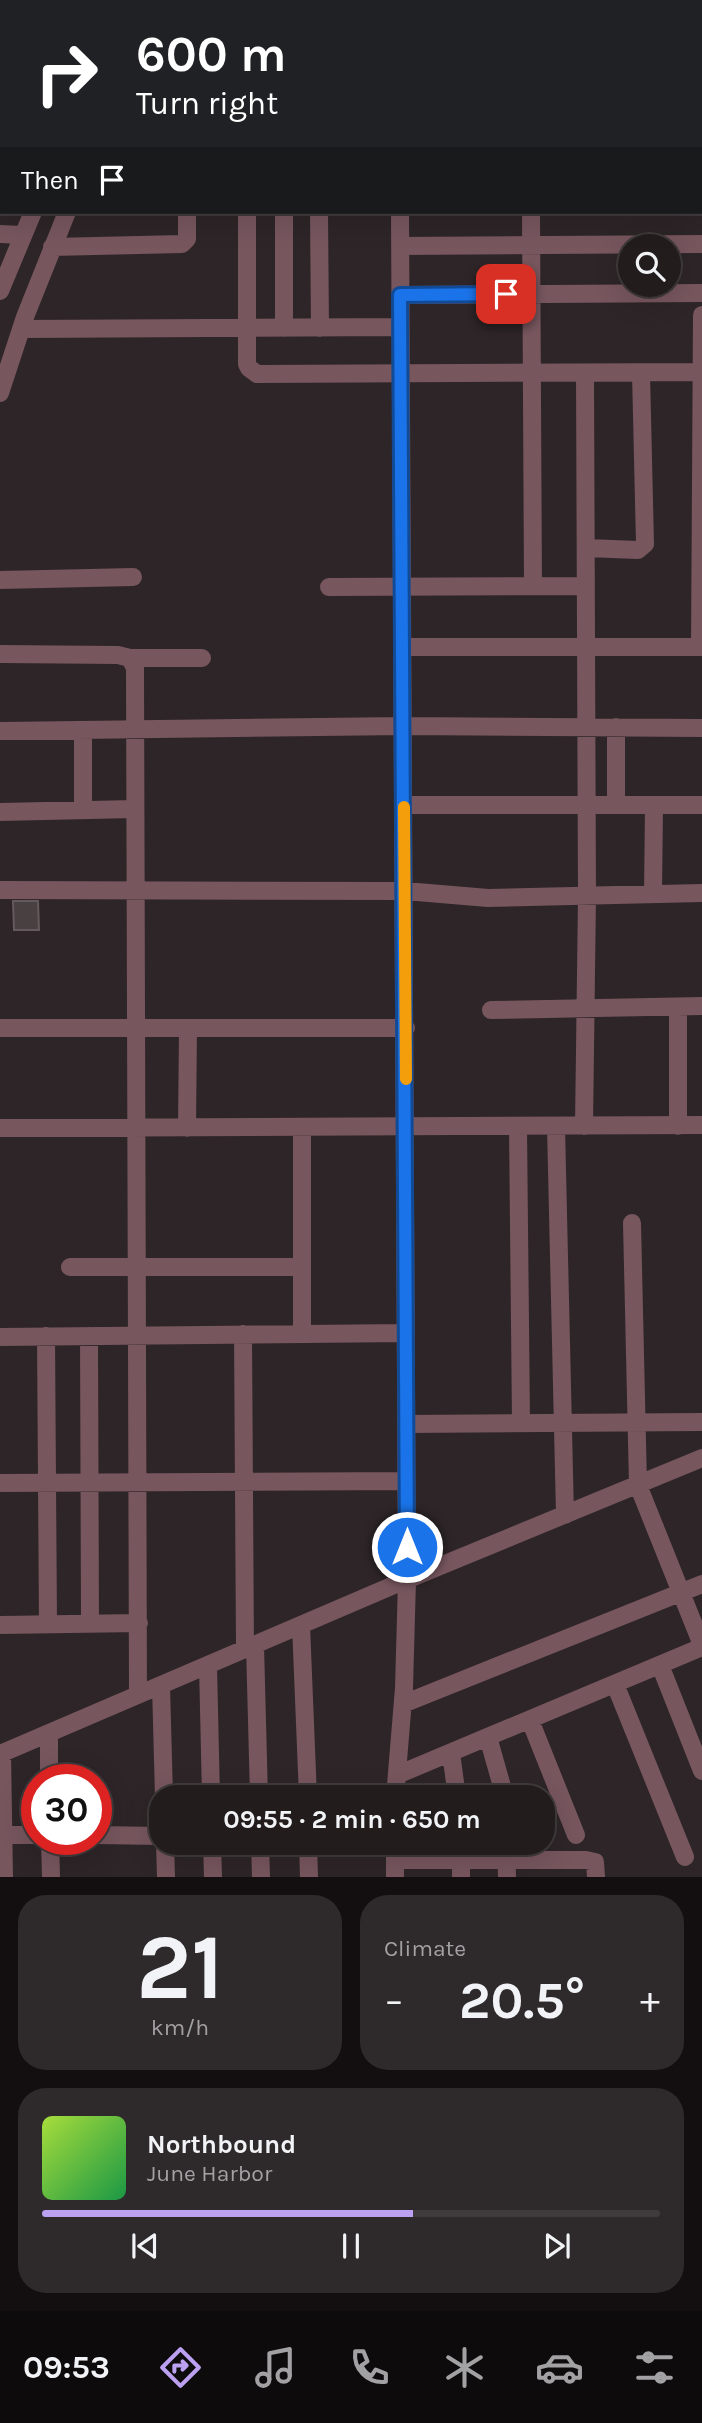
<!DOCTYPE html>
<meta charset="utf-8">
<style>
:root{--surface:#221c1d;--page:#2e292a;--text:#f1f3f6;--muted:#a2a1a4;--line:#3f3a3b;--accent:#bca0f2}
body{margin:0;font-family:Karla,sans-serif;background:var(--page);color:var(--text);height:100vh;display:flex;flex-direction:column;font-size:26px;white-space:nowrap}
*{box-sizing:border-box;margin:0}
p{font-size:23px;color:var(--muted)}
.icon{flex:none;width:38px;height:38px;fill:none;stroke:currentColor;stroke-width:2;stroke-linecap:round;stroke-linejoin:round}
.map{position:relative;height:1877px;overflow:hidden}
.sheet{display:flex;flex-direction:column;gap:18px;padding:18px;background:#130f10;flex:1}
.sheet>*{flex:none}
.top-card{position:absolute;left:0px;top:0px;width:704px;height:214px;box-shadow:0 7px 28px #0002,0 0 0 2px var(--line);background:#202124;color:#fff;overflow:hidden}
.controls{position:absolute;left:618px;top:234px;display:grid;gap:14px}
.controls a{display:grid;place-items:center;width:63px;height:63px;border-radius:50%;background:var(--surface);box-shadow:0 7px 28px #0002,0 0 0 2px var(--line);font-size:35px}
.speed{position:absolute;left:21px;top:1764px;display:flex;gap:14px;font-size:35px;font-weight:700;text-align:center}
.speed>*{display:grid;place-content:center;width:91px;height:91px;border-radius:50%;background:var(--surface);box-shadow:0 7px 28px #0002,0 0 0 2px var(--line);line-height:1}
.speed .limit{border:10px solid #d22;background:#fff;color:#111}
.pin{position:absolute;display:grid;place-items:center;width:60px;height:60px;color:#fff;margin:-30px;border-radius:14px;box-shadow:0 4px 10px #0006}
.me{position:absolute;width:77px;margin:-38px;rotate:0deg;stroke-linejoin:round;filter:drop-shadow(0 0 5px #0008)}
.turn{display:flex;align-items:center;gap:24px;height:147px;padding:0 21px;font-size:32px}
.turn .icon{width:91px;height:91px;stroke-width:2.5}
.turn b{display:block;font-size:49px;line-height:60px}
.then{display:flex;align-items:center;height:66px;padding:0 21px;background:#0003;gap:14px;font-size:26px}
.big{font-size:52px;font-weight:700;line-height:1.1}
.sheet .widget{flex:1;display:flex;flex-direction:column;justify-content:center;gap:10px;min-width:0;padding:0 24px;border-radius:28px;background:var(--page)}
.sheet .dial{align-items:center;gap:0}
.dial b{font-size:91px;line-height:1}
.song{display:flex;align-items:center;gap:21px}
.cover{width:84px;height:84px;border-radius:10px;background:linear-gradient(135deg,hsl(80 70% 55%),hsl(140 70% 35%))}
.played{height:7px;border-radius:4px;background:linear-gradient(90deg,var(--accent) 60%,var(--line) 60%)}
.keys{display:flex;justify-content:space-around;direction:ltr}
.heat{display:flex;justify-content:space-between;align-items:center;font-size:38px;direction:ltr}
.sheet .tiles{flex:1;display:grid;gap:18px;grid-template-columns:1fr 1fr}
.widget:last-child{grid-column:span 2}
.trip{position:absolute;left:149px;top:1785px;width:406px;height:70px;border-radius:28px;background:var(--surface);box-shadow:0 7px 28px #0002,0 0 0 2px var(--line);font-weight:700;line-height:70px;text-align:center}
.tab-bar{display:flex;height:112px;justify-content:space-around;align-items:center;background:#0e0b0c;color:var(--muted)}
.tab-bar .icon{width:49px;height:49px}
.tab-bar .active{color:var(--accent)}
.tab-bar b{font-size:32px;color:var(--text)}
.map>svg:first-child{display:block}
.building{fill:#494042;stroke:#645a5d;stroke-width:2}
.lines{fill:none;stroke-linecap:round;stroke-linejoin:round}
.minor{stroke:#77565e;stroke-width:18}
.route-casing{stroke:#114b97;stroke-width:18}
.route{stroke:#1a73e8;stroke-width:12}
.slow{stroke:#f59e0b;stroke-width:12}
</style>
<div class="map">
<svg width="702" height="1877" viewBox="0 0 702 1877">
<rect width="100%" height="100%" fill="#2d2527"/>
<path class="building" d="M13 901H38L39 930H14Z"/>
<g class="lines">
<path class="minor" d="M38 0V2
M196 0V2
M245 0V2
M282 0V2
M318 0V2
M399 0V2
M528 0V2
M157 2 158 0
M623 2V0
M0 82H2
M0 174H2
M247 212V364L249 368 257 374 702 372
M319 212 320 328
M531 212 533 586
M0 234 21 235
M400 246 702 244
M52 247 182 244 187 239V212
M0 291 33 212
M400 295 702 293
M284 328V212
M21 329 400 327
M0 393 25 317 67 212
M586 548 638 550 645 544 641 373
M0 580 133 577
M329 587 586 586
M403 647H702
M700 647 702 315
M0 654 118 655 130 658 135 668 138 1695
M130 658H202
M83 730V810
M0 731 404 726 702 728
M405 805H702
M616 805V727
M0 812 134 809
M0 890 405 891 488 898 702 893
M653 894 654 805
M678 1007V1126
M491 1010 702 1006
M0 1028H406
M584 1126 587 897 585 373
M518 1127 521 1423
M556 1127 565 1515
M0 1128 702 1125
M187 1128 188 1028
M632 1223 638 1485 702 1645
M70 1267H302V1128
M302 1267V1334
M243 1334 245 1649
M46 1336 48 1624
M89 1336 90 1624
M0 1337 406 1333
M406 1424 702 1422
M0 1483 406 1481
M0 1625 139 1623
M301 1625 308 1797
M255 1645 259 1797
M208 1665 211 1797
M660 1665 702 1771
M615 1684 685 1857
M161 1685 164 1797
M403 1704 702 1584
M530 1720 576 1835
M49 1733V1780
M488 1737 505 1797
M2 1753 4 1877
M451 1753 457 1797
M0 1754 394 1585 702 1458
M397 1775 702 1647
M395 1797 404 1688 407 1580 400 212
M4 1835H37
M96 1835 161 1836
M50 1839 51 1877
M165 1843 166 1877
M212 1843 213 1877
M260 1843 261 1877
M308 1843 309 1877
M395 1843V1877
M461 1843V1877
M506 1843 507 1877
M395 1860H586L595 1862 596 1877"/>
</g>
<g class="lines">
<g class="route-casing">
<path id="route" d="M407 1547 400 295 506 294"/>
</g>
<use href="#route" class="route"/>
<path class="slow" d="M404 807 406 1079"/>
</g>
</svg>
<div class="controls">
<a><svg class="icon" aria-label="search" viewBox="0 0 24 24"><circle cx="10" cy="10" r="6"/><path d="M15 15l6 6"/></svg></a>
</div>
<div class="speed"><div class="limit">30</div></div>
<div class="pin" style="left:506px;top:294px;background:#d93025"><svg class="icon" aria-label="arrive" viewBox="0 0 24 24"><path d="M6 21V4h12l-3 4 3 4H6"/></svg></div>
<svg class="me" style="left:407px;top:1547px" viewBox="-20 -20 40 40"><circle r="17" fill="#1a73e8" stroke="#fff" stroke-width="3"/><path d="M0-11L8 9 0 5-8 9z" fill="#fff"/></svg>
<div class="trip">09:55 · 2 min · 650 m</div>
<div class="top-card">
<div class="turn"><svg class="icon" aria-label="right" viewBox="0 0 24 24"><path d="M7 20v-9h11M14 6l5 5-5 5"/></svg><div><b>600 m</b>Turn right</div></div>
<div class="then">Then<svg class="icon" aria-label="arrive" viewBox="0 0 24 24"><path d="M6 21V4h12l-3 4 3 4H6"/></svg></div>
</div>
</div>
<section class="sheet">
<div class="tiles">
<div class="widget dial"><b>21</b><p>km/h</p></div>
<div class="widget"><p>Climate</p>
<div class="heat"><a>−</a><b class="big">20.5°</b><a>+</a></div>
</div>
<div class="widget">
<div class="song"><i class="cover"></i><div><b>Northbound</b><p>June Harbor</p></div></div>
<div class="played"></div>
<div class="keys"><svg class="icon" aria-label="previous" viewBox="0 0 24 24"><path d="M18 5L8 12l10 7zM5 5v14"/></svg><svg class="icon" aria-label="pause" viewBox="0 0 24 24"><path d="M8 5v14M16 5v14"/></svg><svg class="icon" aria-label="next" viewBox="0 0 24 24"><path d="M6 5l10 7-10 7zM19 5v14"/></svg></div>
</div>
</div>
</section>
<nav class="tab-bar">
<b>09:53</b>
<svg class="icon active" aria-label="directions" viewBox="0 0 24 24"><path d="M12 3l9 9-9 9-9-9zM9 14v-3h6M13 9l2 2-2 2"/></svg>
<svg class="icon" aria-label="music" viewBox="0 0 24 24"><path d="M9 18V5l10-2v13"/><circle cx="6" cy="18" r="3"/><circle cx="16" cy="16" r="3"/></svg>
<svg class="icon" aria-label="phone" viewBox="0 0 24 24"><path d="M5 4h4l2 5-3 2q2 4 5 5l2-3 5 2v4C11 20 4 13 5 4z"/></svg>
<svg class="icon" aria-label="climate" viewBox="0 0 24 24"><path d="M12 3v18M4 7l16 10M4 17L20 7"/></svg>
<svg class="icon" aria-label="car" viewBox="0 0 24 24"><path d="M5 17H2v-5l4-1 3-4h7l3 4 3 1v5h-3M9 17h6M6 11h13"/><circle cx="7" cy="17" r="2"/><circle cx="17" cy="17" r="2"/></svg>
<svg class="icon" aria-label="filters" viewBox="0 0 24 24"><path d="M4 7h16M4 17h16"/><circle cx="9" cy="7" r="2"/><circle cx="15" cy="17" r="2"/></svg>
</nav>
